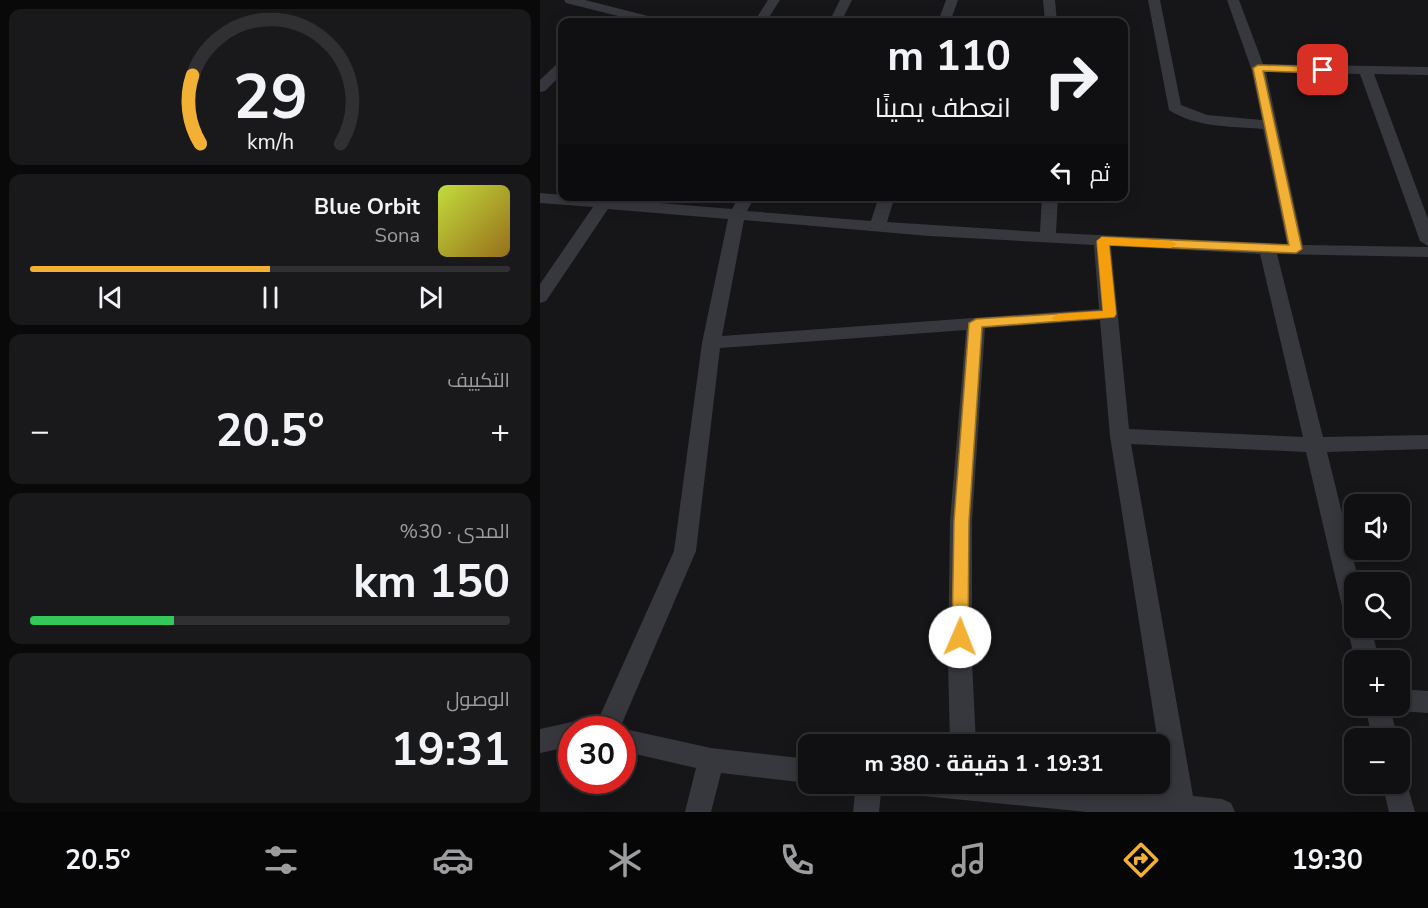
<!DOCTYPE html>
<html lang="ar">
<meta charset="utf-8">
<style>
:root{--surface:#101012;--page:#19191b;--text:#f1f3f6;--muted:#9c9d9f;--line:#303032;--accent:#f2b134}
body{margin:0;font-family:"Nunito Sans",Cairo,sans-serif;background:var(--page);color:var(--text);direction:rtl;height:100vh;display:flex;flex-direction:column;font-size:22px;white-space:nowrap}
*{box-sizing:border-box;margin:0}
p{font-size:20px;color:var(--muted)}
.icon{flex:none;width:33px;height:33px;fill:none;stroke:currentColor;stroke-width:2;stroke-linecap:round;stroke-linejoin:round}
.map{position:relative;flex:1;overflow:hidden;direction:ltr}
.details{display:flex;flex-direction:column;gap:9px;padding:9px;background:#09090a;width:540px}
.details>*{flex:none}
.hud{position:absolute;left:18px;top:18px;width:570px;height:183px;border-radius:12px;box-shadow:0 3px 15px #0003,0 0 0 2px var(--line);direction:rtl;background:#101012;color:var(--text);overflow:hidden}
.controls{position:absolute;left:804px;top:494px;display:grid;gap:12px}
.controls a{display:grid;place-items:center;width:66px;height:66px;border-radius:12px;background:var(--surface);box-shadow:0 3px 15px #0003,0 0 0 2px var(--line);font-size:30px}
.speed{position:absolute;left:18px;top:716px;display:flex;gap:12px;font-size:30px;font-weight:700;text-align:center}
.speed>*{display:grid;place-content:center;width:78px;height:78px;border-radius:50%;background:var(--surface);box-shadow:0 3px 15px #0003,0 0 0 2px var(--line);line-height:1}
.speed .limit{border:9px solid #d22;background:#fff;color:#111}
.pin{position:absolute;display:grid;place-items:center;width:51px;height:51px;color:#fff;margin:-26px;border-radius:12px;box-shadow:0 3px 9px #0006}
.me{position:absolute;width:66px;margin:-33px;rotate:1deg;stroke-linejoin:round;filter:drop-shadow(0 0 4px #0008)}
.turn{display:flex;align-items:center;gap:21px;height:126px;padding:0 18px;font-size:27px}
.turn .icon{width:78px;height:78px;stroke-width:2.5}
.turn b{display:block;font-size:42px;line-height:51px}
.then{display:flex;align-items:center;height:57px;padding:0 18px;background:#0003;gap:12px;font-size:22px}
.big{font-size:45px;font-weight:700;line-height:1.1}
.details .tile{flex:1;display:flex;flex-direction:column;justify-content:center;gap:9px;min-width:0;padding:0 21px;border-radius:12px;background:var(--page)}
.details .dial{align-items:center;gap:0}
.dial svg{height:156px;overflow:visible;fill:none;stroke:var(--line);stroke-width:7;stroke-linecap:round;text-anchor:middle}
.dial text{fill:var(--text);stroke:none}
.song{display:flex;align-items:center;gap:18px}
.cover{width:72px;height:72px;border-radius:9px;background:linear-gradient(135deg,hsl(70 70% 55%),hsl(40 70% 35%))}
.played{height:6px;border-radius:3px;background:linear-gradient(90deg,var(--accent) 50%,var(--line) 50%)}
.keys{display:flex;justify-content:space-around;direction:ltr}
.heat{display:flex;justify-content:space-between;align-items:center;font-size:33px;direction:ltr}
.charge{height:9px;border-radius:4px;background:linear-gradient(90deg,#34c759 30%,var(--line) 0)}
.trip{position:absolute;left:258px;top:734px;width:372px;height:60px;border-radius:12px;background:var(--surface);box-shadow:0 3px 15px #0003,0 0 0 2px var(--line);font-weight:700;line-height:60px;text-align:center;direction:rtl}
.menu{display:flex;height:96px;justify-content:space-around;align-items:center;background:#060607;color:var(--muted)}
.menu .icon{width:42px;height:42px}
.menu .on{color:var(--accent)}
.menu b{font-size:27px;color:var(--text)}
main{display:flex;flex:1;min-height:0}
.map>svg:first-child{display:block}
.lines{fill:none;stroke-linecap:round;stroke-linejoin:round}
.street{fill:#37383d;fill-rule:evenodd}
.route{fill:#f2b134;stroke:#9d7322;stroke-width:1.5}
.slow{fill:#f59e0b}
</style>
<main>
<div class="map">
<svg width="888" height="812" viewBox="0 0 888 812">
<rect width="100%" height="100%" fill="#161618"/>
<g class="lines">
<path class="street" d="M24 0H45L120 19 121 22H102L26 3Z
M228 0H240L226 22H214Z
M300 0H312L301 22H289Z
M406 0H418L410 22H398Z
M503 0H515L517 22H505Z
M608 0H620L641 105 667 115 722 120 711 68 687 0H699L723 64 888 67V75L834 74 888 219V246L880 241 820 74 726 72 763 245 888 247V257L737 254 783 437 888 435V449L787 452 819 582H814V615L806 613 802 606 766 452 591 444 653 796 682 799 691 803 695 812H547L373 795 364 792 360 783H507L626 794 570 436 560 320 445 328 432 521V661L436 744H410L408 661 410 521 426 330 180 348 156 551 80 728 171 748 268 759V783L181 773 171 812H145L156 768 82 751V729H54L134 551 162 343 188 219 68 209 6 301 0 303V284L53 207 0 203V193L192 209 199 196H215L207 211 331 221 339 196H355L347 222 500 232 502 196H518L516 233 747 244 723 129C691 126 657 128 629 110ZM204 220 389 236 554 245 559 309 182 336ZM571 246 720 254 763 437 589 429Z
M22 63V74L5 91 0 92V80L17 64Z
M814 619V627H831L839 660H815L807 627 811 620Z
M860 689 888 691V713L860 711 851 708 850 705H860Z
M825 705H849L858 738H832Z
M32 722 41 726 42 729H32V746L0 753V729Z
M860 772 864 774 875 812H849L842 783H860Z
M316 783H342L339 812H313Z"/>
</g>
<path class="route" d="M718 65 783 67 787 70 783 73 723 71 762 249 756 253 569 245 576 314 574 317 442 327 429 521 428 637 426 642 420 644 414 642 412 637 414 521 429 323 436 319 563 311 557 241 562 237 749 245 713 68Z"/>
<path class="slow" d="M562 237 631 241 637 244 631 248 569 245 576 314 574 317 514 321 512 318 518 314 563 311 557 241Z"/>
</svg>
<div class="controls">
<a><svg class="icon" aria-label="sound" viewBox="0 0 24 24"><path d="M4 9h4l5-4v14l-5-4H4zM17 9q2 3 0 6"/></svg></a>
<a><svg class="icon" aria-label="search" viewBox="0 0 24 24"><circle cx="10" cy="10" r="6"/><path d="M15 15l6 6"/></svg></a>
<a>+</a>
<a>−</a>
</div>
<div class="speed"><div class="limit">30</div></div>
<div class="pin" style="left:783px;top:70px;background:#d93025"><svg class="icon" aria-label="arrive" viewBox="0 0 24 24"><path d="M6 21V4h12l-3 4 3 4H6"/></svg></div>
<svg class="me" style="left:420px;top:637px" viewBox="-20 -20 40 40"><circle r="19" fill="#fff"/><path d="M0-13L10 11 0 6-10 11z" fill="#f2b134"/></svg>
<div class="trip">19:31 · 1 دقيقة · 380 m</div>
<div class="hud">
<div class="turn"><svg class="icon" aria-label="right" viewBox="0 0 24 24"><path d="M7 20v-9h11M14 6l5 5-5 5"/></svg><div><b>110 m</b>انعطف يمينًا</div></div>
<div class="then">ثم<svg class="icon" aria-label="left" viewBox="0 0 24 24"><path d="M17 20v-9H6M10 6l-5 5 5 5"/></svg></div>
</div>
</div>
<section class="details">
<div class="tile dial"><svg viewBox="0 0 100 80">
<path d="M14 69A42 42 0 1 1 86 69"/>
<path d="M14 69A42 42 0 0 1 10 34" stroke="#f2b134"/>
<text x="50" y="56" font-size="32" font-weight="700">29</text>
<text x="50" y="72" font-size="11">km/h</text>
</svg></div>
<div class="tile">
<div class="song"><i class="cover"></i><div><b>Blue Orbit</b><p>Sona</p></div></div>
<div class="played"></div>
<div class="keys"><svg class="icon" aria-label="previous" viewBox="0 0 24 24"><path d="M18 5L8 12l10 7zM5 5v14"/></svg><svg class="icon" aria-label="pause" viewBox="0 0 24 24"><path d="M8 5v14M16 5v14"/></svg><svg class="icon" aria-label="next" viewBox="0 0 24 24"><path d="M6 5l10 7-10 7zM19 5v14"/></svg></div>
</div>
<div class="tile"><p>التكييف</p>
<div class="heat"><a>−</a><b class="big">20.5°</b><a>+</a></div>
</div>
<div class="tile"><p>المدى · 30%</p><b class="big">150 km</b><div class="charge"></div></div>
<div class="tile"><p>الوصول</p><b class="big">19:31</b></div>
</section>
</main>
<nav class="menu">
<b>19:30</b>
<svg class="icon on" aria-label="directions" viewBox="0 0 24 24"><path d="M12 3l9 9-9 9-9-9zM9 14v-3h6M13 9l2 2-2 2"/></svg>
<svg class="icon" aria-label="music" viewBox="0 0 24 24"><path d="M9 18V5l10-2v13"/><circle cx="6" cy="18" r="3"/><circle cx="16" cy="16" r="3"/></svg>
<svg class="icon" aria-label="phone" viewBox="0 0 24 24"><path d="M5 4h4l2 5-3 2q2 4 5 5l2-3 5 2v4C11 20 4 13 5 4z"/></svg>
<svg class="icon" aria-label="climate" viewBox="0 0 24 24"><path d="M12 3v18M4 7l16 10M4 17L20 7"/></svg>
<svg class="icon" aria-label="car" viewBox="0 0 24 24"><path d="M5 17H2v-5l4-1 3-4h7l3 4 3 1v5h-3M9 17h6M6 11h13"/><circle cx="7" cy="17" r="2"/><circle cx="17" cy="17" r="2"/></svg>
<svg class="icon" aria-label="filters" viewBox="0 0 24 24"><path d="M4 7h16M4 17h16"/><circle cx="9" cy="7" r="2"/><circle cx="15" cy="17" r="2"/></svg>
<b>20.5°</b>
</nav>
